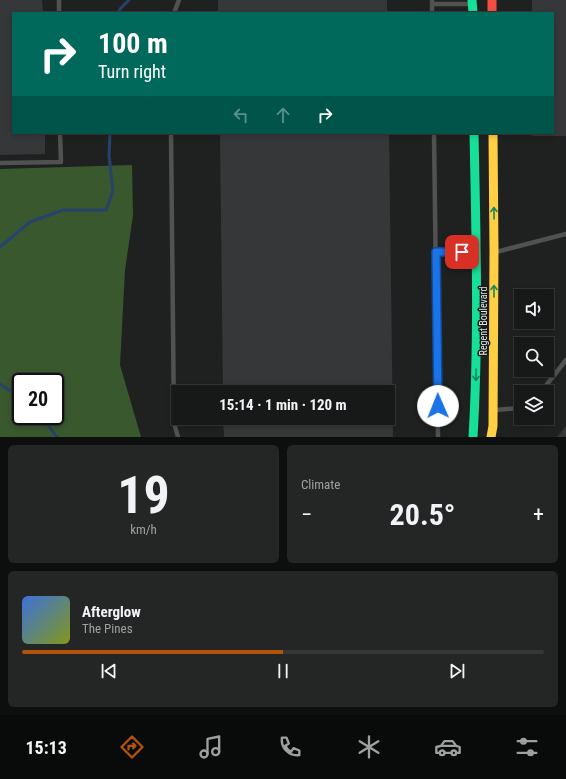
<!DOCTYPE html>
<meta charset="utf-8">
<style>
:root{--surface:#171919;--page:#242626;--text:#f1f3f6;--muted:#9ea0a2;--line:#363838;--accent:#b45309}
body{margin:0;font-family:"Roboto Condensed",sans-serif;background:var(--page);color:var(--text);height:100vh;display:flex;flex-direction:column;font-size:15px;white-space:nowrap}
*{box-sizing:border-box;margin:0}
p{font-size:13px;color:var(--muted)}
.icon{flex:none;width:22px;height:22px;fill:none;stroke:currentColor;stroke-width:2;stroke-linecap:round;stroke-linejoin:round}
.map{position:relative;height:437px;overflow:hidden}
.sheet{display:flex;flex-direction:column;gap:8px;padding:8px;background:#0d0e0e;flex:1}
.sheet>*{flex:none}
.hud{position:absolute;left:12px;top:12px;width:542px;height:122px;border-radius:0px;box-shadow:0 2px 6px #0003,0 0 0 1px var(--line);background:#00695c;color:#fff;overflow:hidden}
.fabs{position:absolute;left:514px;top:289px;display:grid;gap:8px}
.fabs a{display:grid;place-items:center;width:40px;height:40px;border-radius:0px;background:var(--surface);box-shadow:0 2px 6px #0003,0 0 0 1px var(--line);font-size:20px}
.speed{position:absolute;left:12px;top:373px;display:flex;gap:8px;font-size:20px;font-weight:700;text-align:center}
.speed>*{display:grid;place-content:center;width:52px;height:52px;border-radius:50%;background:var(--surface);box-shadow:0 2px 6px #0003,0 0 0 1px var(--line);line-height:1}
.speed .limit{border:2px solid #111;border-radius:6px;background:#fff;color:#111}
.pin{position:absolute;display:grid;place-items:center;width:34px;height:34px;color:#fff;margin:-17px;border-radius:8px;box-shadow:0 2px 6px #0006}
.me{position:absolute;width:44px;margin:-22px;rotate:359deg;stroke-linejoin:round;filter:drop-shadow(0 0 3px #0008)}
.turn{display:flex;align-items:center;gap:14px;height:84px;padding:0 20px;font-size:18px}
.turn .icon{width:52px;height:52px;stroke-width:2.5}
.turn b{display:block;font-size:28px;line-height:34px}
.lanes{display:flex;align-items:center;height:38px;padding:0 20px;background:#0003;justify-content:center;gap:20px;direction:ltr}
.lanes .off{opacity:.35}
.big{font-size:30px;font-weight:700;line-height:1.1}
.sheet .card{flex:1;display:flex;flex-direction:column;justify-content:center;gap:6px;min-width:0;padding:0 14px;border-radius:6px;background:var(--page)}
.sheet .dial{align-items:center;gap:0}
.dial b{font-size:52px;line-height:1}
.song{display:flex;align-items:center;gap:12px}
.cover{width:48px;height:48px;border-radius:6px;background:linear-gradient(135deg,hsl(220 70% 55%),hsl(70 70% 35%))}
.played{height:4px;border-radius:2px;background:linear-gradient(90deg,var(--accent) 50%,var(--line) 50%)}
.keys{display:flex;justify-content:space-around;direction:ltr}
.heat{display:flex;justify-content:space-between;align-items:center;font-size:22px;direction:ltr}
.sheet .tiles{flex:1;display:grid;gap:8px;grid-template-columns:1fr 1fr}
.card:last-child{grid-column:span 2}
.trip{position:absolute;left:171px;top:385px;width:224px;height:40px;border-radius:0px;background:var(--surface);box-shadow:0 2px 6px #0003,0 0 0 1px var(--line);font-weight:700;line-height:40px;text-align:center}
.tabs{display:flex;height:64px;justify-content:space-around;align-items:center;background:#090a0a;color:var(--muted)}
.tabs .icon{width:28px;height:28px}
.tabs .active{color:var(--accent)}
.tabs b{font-size:18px;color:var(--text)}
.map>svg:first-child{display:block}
.forest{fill:#3a582e;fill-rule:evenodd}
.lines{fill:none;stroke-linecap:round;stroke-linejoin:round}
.stream{stroke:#26436d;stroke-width:3}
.building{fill:#363738}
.lane{stroke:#515151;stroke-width:4.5}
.fast{stroke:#16e098;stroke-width:9}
.slow{stroke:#ffcf43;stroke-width:9}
.jam{stroke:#f24e42;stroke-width:9}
.oneway{stroke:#16865f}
.route-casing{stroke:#114b97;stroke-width:10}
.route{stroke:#1a73e8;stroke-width:7}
.labels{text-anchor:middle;stroke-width:3;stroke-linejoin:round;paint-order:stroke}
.street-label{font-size:10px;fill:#e5e8e8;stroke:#151919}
</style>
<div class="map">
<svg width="566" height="437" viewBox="0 0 566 437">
<rect width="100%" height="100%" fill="#1f2121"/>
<path class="forest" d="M132 165 133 215 125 270 120 365 141 437H0V169ZM21 382H55V416H21Z"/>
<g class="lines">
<path class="stream" d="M119 13 120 9 129 0
M0 247 30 222 63 210H106L113 191 109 156 110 133
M0 384 21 398
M41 416 57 437"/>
</g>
<path class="building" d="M0 0H42L43 13H13V133H45V154L0 155Z
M218 0H387V13H218Z
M532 0H566V136H532V133H553V13H532Z
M220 133H389L393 437H224L223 418H388V392H223Z
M566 426V437H557Z"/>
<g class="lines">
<path class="lane" d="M59 0V13
M432 0V13
M432 4H471
M174 13 179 0
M171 133 174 423 178 437
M434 133 438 437
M0 163 61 162 60 133
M436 252H476
M496 252 566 234
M541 392 566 360
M495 410 521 408"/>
<path class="fast" d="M472 0 473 13
M473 437C479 336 476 234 474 133"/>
<path class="slow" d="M491 437 493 426 494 252 493 133"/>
<path class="jam" d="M492 0V13"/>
</g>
<defs><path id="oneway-shaft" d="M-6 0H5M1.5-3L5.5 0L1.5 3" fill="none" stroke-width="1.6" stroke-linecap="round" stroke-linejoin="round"/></defs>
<g class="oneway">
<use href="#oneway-shaft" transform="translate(494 213) rotate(-91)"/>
<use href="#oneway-shaft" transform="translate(494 291) rotate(-90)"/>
<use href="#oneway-shaft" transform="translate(476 375) rotate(91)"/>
</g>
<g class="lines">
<g class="route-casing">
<path id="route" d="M438 406 436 252H462"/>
</g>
<use href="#route" class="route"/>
</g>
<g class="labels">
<g class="street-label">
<text transform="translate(483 321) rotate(-90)" y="4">Regent Boulevard</text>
</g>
</g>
</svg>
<div class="fabs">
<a><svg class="icon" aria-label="sound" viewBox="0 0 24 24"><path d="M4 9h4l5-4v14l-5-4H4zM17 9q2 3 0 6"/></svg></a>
<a><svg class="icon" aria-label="search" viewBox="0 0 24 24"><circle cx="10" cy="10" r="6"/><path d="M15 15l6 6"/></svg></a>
<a><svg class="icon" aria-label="layers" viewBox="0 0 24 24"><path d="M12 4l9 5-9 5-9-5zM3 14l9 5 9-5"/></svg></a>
</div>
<div class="speed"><div class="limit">20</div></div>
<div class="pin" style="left:462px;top:252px;background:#d93025"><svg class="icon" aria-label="arrive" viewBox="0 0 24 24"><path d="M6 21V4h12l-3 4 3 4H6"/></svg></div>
<svg class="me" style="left:438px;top:406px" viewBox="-20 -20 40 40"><circle r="19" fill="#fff"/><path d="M0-13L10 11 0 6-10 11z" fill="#1a73e8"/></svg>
<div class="trip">15:14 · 1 min · 120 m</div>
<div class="hud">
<div class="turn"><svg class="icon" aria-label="right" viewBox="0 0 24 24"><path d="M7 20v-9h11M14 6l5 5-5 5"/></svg><div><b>100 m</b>Turn right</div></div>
<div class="lanes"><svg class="icon off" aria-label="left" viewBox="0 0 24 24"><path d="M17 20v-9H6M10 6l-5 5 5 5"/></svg><svg class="icon off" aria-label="ahead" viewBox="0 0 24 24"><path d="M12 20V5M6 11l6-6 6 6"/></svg><svg class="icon" aria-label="right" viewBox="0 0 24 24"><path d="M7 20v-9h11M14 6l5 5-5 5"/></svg></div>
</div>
</div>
<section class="sheet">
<div class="tiles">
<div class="card dial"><b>19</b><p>km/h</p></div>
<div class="card"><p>Climate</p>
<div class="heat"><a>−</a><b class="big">20.5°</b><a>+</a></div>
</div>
<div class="card">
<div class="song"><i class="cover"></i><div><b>Afterglow</b><p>The Pines</p></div></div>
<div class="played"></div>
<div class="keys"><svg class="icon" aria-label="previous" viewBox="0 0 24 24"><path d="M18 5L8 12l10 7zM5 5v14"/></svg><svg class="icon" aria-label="pause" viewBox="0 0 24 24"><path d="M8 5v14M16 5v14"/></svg><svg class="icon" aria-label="next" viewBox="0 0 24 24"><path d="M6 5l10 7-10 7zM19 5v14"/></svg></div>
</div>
</div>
</section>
<nav class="tabs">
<b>15:13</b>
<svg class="icon active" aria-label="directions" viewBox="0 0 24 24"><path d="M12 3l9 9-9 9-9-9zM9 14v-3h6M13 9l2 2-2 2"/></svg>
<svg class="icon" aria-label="music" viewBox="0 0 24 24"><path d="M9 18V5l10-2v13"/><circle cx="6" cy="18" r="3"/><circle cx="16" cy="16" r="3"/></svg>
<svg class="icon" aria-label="phone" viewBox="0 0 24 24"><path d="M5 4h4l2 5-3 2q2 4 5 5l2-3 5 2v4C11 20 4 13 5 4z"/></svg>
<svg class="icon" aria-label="climate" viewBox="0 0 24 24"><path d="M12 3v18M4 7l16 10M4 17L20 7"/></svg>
<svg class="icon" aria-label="car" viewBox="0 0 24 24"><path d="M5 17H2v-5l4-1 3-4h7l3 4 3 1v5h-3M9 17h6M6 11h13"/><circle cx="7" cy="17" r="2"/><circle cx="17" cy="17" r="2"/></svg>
<svg class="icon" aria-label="filters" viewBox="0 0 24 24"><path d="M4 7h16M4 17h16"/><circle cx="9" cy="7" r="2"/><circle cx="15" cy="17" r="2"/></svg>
</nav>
